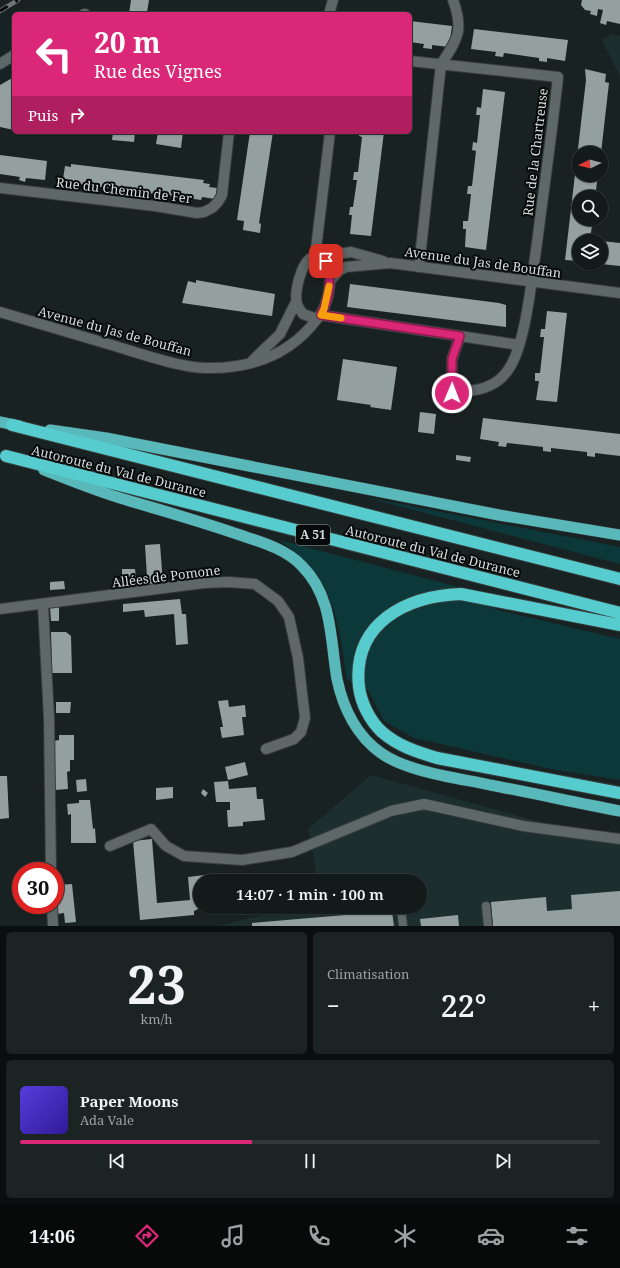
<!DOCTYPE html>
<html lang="fr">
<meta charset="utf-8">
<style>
:root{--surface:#131a1a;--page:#1c2323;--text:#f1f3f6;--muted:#9da1a2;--line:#323839;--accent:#db2777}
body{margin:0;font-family:"Noto Serif",serif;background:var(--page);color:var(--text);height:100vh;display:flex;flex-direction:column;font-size:15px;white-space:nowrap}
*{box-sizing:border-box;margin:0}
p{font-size:13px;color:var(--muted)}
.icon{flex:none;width:22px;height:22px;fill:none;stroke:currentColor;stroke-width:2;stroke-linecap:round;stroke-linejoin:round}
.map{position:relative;height:926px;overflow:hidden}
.drawer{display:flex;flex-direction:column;gap:6px;padding:6px;background:#0a0e0e;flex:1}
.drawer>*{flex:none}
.hud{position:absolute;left:12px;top:12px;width:400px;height:122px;border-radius:6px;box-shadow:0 1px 3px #0004,0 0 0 1px var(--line);background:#db2777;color:#fff;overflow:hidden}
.needle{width:26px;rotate:264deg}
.controls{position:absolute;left:572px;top:146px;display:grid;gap:8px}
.controls a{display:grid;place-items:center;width:36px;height:36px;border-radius:50%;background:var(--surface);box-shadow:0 1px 3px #0004,0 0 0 1px var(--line);font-size:20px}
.speed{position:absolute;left:12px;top:862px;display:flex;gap:8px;font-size:20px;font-weight:700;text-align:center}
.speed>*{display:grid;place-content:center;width:52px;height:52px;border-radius:50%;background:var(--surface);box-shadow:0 1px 3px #0004,0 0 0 1px var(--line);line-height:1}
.speed .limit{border:6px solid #d22;background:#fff;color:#111}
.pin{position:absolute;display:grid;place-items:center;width:34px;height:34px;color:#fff;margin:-17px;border-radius:8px;box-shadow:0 2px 6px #0006}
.me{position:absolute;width:44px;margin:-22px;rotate:1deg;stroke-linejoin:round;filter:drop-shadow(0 0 3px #0008)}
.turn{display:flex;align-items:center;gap:14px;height:84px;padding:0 16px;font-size:18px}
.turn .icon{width:52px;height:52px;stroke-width:2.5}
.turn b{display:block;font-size:28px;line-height:34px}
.then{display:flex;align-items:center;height:38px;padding:0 16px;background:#0003;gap:8px;font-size:15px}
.big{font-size:30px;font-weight:600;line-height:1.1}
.drawer .card{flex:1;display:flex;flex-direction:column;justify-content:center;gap:6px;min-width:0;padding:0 14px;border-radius:6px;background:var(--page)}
.drawer .dial{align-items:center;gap:0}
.dial b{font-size:52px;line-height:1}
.song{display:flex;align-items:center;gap:12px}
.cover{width:48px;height:48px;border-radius:6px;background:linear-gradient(135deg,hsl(250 70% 55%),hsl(250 70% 35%))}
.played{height:4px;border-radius:2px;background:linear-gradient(90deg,var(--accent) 40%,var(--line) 40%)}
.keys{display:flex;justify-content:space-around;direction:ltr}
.heat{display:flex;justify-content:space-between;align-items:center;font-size:22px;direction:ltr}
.drawer .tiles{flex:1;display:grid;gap:6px;grid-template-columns:1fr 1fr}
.card:last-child{grid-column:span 2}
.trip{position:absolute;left:193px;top:874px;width:234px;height:40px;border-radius:20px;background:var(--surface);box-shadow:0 1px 3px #0004,0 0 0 1px var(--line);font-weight:600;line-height:40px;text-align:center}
.dock{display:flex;height:64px;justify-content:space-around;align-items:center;background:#080a0a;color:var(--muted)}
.dock .icon{width:28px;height:28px}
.dock .on{color:var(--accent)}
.dock b{font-size:18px;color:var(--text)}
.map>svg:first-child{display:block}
.built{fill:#1d2e2e}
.green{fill:#0d3839}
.building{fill:#949f9f}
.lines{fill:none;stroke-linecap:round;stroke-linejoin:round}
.service-casing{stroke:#373d3d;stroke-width:10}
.minor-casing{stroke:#373d3d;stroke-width:12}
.tertiary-casing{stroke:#373d3d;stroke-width:12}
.trunk-casing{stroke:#373d3d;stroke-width:12}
.motorway-casing{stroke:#373d3d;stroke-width:14}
.service{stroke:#5e6868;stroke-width:8}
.minor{stroke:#5e6868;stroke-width:10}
.tertiary{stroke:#5e6868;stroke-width:10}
.trunk{stroke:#58b8ba;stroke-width:11}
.motorway{stroke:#56ccce;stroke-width:12}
.rail-casing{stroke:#6f7676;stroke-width:4.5}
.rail{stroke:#070a0a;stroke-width:3;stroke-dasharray:9;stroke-linecap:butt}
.route-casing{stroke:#8e194d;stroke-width:10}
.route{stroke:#db2777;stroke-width:7}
.slow{stroke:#f59e0b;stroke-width:7}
.labels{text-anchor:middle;stroke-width:4;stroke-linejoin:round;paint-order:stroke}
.shield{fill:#070a0a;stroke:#999d9d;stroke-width:1}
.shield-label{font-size:12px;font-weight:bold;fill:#d7dcdc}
.street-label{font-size:13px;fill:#d7dcdc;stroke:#070a0a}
</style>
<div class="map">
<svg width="620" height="926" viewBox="0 0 620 926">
<rect width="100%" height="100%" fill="#192222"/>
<path class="built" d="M612 34 620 36V76L602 40Z
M371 775 620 844V926H218L295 907H420V881H318L308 829Z"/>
<path class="green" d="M360 496 620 547V564Z
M279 540 455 586 497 610 620 639V780L556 770 414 738 384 721 368 690 347 679C341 639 337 595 308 564 300 555 289 548 279 540Z"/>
<path class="building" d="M131 0H149L147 12 155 14H129Z
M582 0H620V24L607 21 606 25 600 23 603 10 598 9 597 16 590 14 591 11 585 10 581 5Z
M410 21 452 26 449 47 432 45V49L423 48 424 44 410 42Z
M474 29 568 40 565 61 547 58V62L539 61V58L504 53 503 57 495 56 496 52 471 49Z
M585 69 606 74 605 82 609 83 601 153H579V175H598L595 197H579V219H593L590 239 595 240 579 241V261L565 260 586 80Z
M14 77V130L0 127V85Z
M483 89 505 92 486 250 465 247 466 229H463V221H468L471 194H467L468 186H472L476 151 472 150 473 142 477 143 480 115H476L477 107 481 108Z
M113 132H135L134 142 112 140Z
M158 132H183L181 148 156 144Z
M250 132H273L259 223 261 224 260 233 243 230 244 221 237 220Z
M359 132H384L371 236 350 234 352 215H349L350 207H353L357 180H353L354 172H358L362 137 359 136Z
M0 155 47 161 45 180 26 178 25 182 19 180 20 177 0 174Z
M71 164 204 180 203 183 210 184 209 187 217 188 215 199 202 197 201 200 181 197V201L175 200 176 196 138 192V195H131L132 191 93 186V190L87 189 88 185 69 183V180L63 179 65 166 71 167Z
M601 241 620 243V266L601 264Z
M196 280 275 294 272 316 182 303 188 281 196 283Z
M350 284 499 303 506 305V327L347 307Z
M547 311 567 313 557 402 536 400 539 381H535V373H540L544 337H540L541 329H545Z
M343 359 397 367 391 410 370 407 371 405 337 400Z
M420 412 436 414 434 434 418 432Z
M483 418 620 434V456L595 453V457L587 456V452L551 448V452L543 451V447L507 443 506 447 498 446 499 442 480 439Z
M456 455 471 457 470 462 456 460Z
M160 544 163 584 122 589V583H117V579L122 578V569H135L136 578 147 577 145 545Z
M64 581 65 589 50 590V582Z
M180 599 182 614H186L188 644 176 645 174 614 145 617 144 610 123 612V604Z
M59 606V621H51L50 607Z
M51 632H66L71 636 72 673H52Z
M228 700 229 707 245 705 246 717H242L244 735 222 738 220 727H223L218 701Z
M56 702H71L70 713H56Z
M59 735H74V760H70V771L67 772 68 789 55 790 54 741 59 740Z
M245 762 248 775 228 780 225 767Z
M0 776H7L9 818 0 819Z
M86 779 87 791 77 792 76 780Z
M228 781 229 789 256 787 257 799H263L265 820 243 822V826L228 827 227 810H230V802H216L214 782Z
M173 787V798L156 800V788Z
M203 789 208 793 205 797 201 793Z
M79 800H90L93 829 95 828 96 843H71V814L68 815 67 804 79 803Z
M152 839 157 903 190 900 188 877 205 875 206 881H200V908L194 911V915L140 920 133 841Z
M72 884 76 922 65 923 64 913 58 914 56 885Z
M620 891V926H493L491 902 546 897 547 911 572 909 571 895Z
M392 911 394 926H252V923Z
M458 915 459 926H421L420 919Z"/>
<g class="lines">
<g class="service-casing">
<path id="service" d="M486 906 488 926
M401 907 403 926"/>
</g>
<g class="minor-casing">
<path id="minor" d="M84 14H85
M329 14 333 0
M410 61 558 77C552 133 544 188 537 243 532 275 526 346 508 370 495 390 473 391 452 393V359L460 336
M0 64 14 55
M0 188 155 206 197 213 204 212 212 208 218 202 222 195 229 132
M315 257 330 132
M419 267 441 64C458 39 464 30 453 0
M321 315 519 345
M43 605 49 718 51 871
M0 609 204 583 228 582 255 584 278 601 289 617 298 658 305 718 301 732 294 739 266 749
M110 846 151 829 166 846 184 856 242 860 292 852 391 811 424 804 523 826 620 839
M52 905 53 926"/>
</g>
<g class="tertiary-casing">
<path id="tertiary" d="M322 257C336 270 329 307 317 319L303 314C301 311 298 308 297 304 294 292 301 264 311 258L351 252 383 261
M330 281 339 271 346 267 390 263 620 293
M0 312C36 323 72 333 108 344 136 352 177 367 205 368 250 369 290 355 317 319
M253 360 280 334 296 302"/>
</g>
<g class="trunk-casing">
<path id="trunk" d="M0 422 19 426
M50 430 106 438 499 515 620 535
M44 470C69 480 94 490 120 498 160 510 200 521 240 535 261 542 286 549 302 566 333 597 330 639 337 679 343 708 357 736 381 753 407 772 458 778 490 785 533 793 577 803 620 811"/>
</g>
<g class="motorway-casing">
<path id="motorway" d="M12 425 620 579
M6 456 620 613
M620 625 461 594C406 596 352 623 359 687 361 703 370 721 382 732 398 746 417 752 437 758L620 793"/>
</g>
<use href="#service" class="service"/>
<use href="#minor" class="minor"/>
<use href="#tertiary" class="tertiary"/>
<use href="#trunk" class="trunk"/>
<use href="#motorway" class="motorway"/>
<g class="rail-casing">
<path id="rail" d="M0 11 18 0"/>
</g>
<use href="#rail" class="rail"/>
</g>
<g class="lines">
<g class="route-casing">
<path id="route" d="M326 261C333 277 329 299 321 315L460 336 452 359V393"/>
</g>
<use href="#route" class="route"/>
<path class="slow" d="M329 286 324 309 321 315 341 318"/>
</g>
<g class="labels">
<rect class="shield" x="296" y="525" width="34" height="20" rx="3"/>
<g class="shield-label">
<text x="313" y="539">A 51</text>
</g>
<g class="street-label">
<text transform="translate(535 152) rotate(-83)" y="5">Rue de la Chartreuse</text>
<text transform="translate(124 190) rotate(7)" y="5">Rue du Chemin de Fer</text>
<text transform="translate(483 262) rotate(8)" y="5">Avenue du Jas de Bouffan</text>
<text transform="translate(115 331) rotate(15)" y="5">Avenue du Jas de Bouffan</text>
<text transform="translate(119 471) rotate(14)" y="5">Autoroute du Val de Durance</text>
<text transform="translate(433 551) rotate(14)" y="5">Autoroute du Val de Durance</text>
<text transform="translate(166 576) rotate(-7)" y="5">Allées de Pomone</text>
</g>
</g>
</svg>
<div class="controls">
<a><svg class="needle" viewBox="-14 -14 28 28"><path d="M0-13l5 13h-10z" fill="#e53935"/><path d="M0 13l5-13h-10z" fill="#9da1a2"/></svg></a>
<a><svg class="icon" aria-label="search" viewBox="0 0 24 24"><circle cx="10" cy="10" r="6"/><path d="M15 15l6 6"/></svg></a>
<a><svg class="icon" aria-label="layers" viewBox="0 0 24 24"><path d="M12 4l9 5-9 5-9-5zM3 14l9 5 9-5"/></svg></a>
</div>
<div class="speed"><div class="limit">30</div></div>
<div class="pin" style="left:326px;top:261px;background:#d93025"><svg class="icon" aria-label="arrive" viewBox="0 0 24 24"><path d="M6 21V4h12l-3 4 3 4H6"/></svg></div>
<svg class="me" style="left:452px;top:393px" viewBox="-20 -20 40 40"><circle r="17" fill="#db2777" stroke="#fff" stroke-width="3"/><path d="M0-11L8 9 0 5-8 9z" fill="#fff"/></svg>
<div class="trip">14:07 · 1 min · 100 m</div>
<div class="hud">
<div class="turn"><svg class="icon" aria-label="left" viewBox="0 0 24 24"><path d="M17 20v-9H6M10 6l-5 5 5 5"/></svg><div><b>20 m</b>Rue des Vignes</div></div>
<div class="then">Puis<svg class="icon" aria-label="right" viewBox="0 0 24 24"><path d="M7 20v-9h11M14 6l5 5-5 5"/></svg></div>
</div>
</div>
<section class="drawer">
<div class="tiles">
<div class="card dial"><b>23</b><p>km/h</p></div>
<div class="card"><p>Climatisation</p>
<div class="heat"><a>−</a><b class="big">22°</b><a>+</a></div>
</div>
<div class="card">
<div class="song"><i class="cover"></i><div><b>Paper Moons</b><p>Ada Vale</p></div></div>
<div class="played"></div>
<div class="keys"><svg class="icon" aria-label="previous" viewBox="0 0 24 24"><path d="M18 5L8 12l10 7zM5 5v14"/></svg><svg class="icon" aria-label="pause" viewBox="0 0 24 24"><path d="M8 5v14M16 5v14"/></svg><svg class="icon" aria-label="next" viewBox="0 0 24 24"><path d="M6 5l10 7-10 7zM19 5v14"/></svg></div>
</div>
</div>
</section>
<nav class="dock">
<b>14:06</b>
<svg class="icon on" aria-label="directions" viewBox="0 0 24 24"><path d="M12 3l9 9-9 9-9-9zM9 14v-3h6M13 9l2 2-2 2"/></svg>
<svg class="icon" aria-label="music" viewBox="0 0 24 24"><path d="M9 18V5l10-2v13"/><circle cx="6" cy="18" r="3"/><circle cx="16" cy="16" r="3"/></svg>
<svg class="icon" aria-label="phone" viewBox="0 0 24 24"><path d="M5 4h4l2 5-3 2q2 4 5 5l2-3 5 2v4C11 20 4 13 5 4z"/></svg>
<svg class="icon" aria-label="climate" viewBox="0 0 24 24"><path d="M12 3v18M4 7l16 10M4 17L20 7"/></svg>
<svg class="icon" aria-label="car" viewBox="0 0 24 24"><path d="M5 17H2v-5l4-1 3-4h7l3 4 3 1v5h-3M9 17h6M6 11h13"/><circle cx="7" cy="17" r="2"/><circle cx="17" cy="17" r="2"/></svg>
<svg class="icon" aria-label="filters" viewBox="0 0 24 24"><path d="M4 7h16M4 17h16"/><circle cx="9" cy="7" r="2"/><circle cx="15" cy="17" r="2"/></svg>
</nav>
